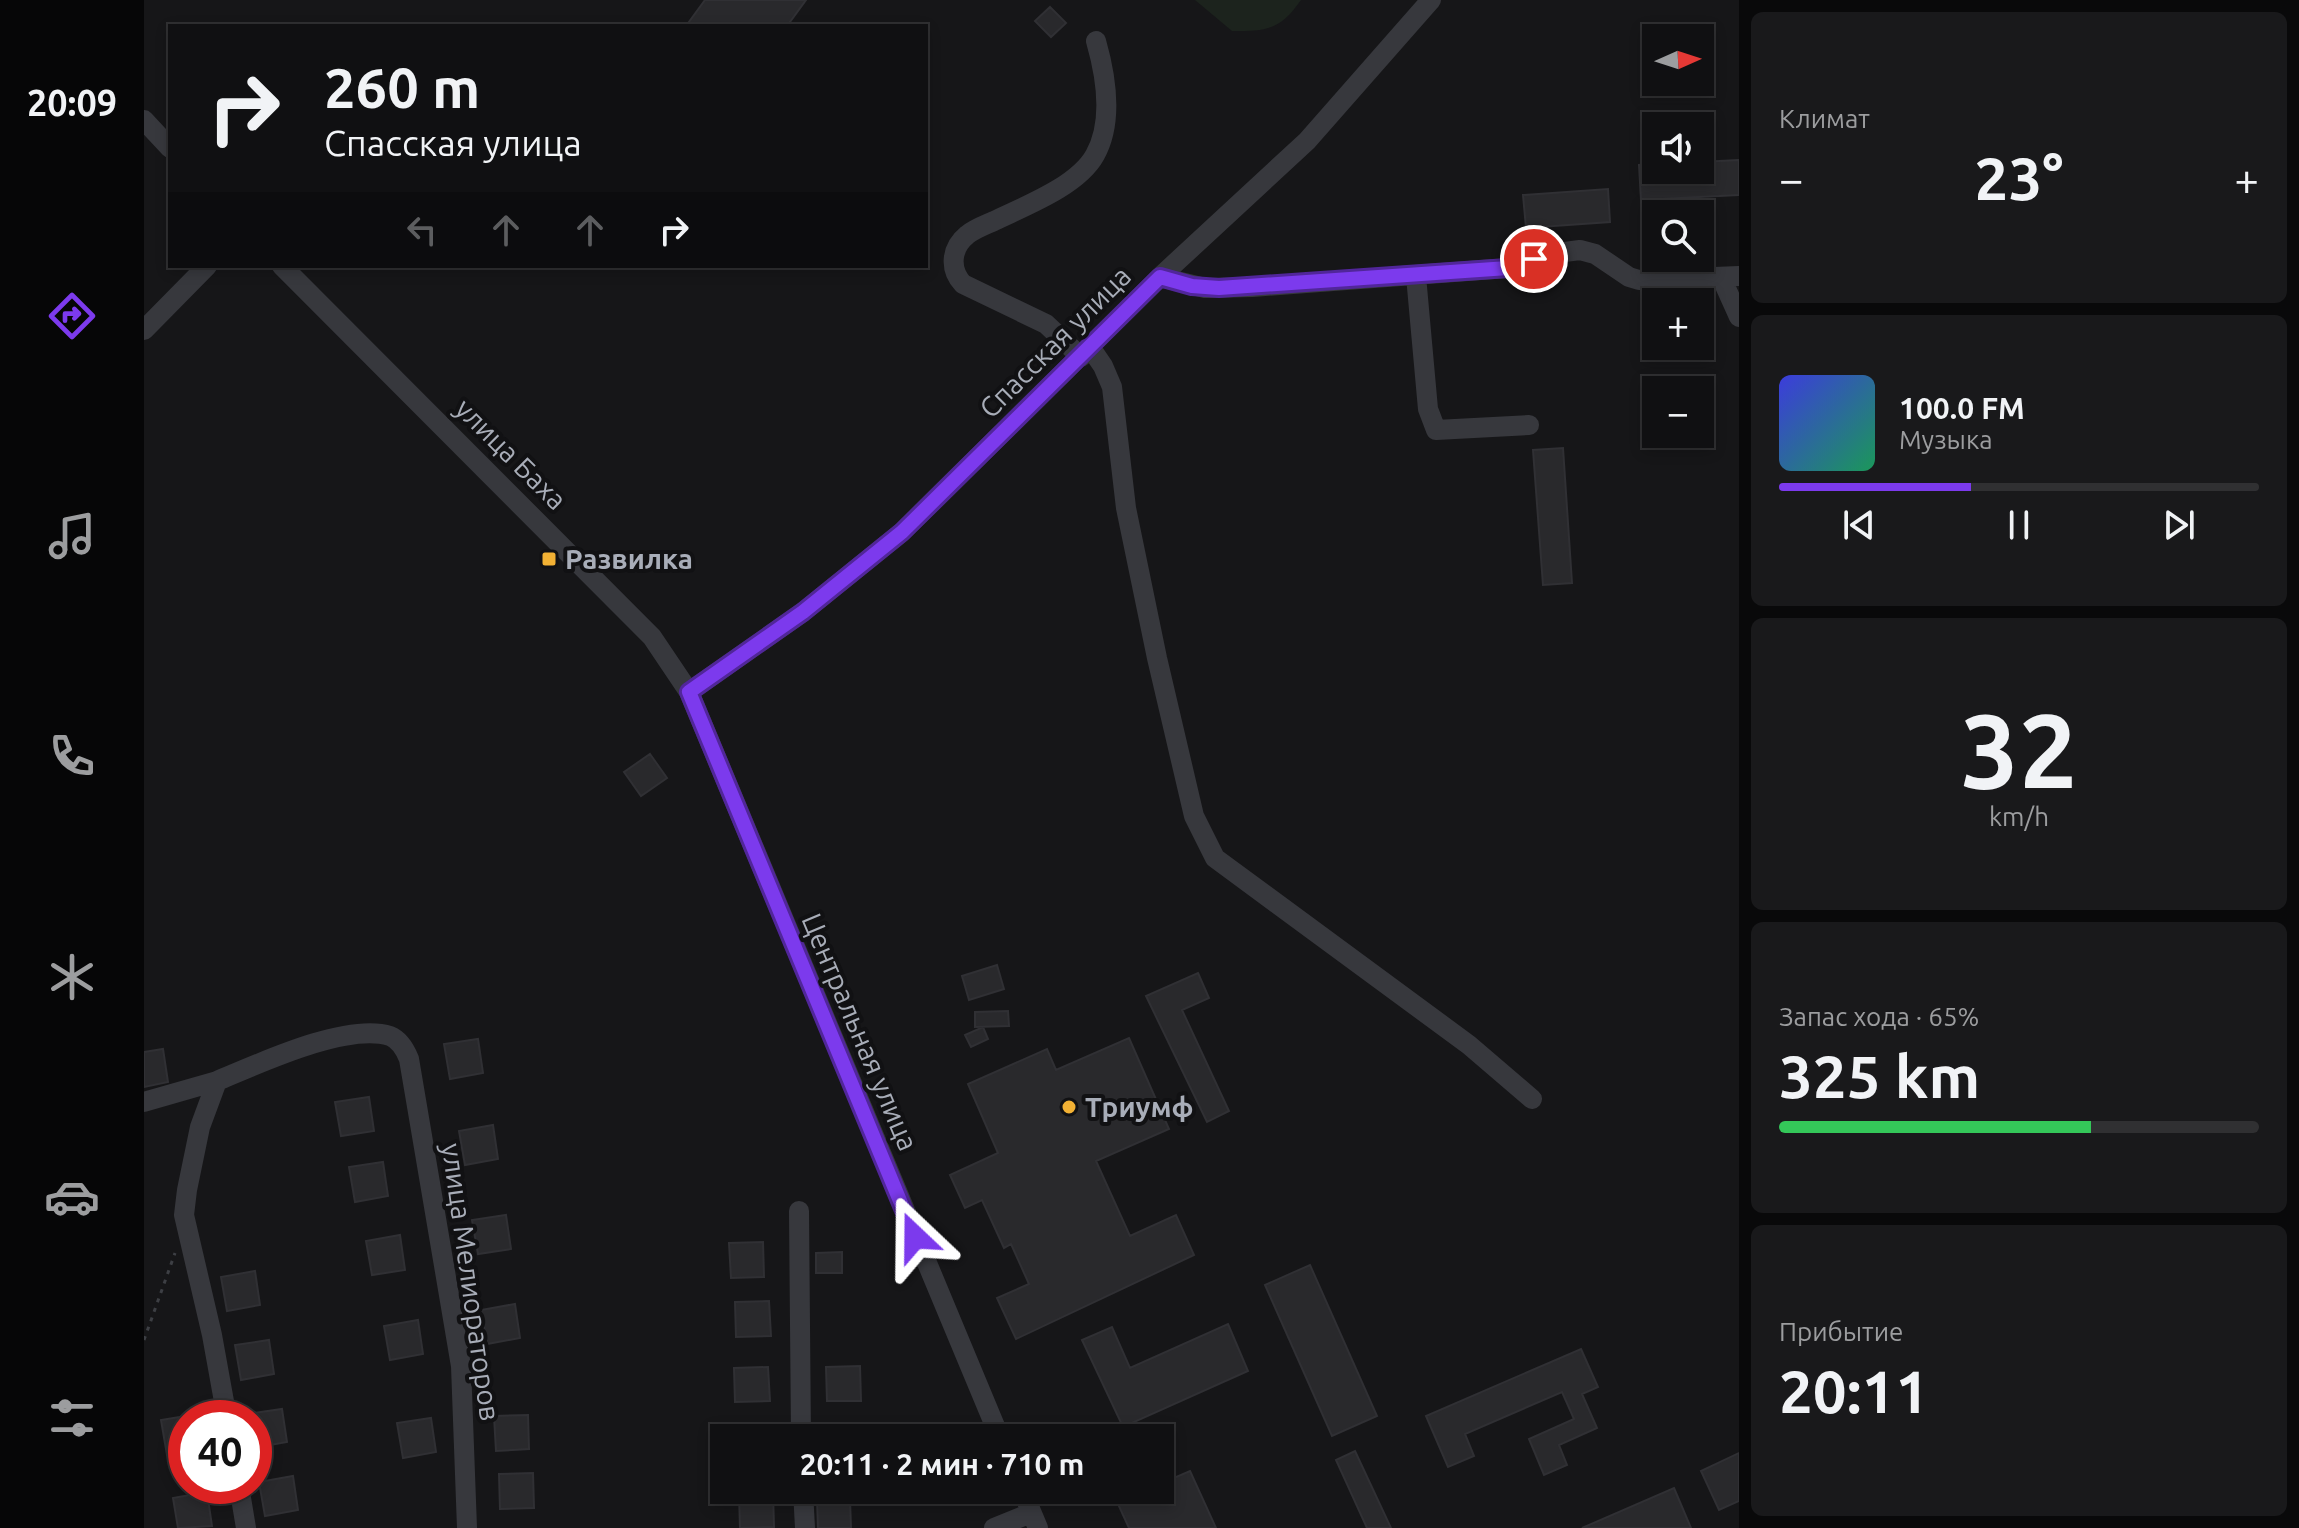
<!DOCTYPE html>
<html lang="ru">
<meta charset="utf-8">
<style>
:root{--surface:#101012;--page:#19191b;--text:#f1f3f6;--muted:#9c9d9f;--line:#303032;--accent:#7c3aed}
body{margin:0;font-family:Ubuntu,sans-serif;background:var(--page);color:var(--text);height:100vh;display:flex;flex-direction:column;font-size:30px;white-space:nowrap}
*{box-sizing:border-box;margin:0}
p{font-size:26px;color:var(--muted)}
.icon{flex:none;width:44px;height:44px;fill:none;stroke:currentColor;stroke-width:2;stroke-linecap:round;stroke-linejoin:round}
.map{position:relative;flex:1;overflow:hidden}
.drawer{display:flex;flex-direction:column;gap:12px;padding:12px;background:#09090a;width:560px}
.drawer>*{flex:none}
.banner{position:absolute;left:24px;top:24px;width:760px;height:244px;border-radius:0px;box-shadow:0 4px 12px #0003,0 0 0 2px var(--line);background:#101012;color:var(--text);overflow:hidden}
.needle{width:52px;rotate:87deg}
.buttons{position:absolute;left:1498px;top:24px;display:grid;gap:16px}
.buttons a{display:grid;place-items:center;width:72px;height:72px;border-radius:0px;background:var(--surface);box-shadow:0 4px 12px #0003,0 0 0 2px var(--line);font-size:40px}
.speed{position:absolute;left:24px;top:1400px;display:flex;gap:16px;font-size:40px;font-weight:700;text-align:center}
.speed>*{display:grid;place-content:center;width:104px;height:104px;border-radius:50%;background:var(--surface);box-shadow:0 4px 12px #0003,0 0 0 2px var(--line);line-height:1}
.speed .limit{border:12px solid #d22;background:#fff;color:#111}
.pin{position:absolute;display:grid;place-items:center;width:68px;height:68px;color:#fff;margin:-34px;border:4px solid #fff;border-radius:50%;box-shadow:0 2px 8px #0007}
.me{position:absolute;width:88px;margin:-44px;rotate:337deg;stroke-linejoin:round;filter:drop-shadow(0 0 6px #0008)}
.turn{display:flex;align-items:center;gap:28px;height:168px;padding:0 24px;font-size:36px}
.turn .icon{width:104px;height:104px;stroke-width:2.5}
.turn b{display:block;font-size:56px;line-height:68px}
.lanes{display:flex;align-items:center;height:76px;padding:0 24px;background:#0003;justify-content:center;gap:40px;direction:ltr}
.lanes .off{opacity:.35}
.big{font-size:60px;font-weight:700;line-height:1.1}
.drawer .card{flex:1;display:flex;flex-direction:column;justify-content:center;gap:12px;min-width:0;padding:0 28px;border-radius:12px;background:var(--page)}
.drawer .dial{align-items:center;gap:0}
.dial b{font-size:104px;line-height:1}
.song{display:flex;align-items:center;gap:24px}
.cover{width:96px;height:96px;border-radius:12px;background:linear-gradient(135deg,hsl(240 70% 55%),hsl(150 70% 35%))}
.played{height:8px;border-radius:4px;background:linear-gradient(90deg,var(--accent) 40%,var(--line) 40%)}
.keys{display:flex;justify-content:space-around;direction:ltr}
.heat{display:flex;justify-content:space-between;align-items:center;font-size:44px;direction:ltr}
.charge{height:12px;border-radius:6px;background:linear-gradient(90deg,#34c759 65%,var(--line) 0)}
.trip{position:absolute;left:566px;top:1424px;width:464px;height:80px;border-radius:0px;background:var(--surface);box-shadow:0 4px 12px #0003,0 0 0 2px var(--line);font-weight:700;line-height:80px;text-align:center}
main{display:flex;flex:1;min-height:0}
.menu{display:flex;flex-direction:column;width:144px;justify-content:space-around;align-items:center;background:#060607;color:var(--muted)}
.menu .icon{width:56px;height:56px}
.menu .on{color:var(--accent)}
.menu b{font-size:36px;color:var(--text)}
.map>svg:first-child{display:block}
.green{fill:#1c231d}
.building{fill:#29292c;stroke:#303034;stroke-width:2}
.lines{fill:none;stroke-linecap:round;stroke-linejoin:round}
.path{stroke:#3d3f44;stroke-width:3;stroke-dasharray:4 6;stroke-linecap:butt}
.minor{stroke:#37383d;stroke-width:20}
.route-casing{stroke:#51269a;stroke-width:20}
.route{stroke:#7c3aed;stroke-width:14}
.poi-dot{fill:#f2b134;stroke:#111113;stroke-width:3}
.labels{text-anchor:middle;stroke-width:8;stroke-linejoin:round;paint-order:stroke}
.street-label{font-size:28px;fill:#a8adb8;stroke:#111113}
.poi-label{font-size:28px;font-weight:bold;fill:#a8adb8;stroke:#111113;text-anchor:start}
</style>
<main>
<nav class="menu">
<b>20:09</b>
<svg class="icon on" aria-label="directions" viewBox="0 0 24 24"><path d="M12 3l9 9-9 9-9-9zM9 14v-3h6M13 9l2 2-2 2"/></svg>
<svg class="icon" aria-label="music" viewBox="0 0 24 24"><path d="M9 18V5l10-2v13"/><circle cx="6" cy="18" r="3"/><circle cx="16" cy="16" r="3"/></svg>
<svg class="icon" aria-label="phone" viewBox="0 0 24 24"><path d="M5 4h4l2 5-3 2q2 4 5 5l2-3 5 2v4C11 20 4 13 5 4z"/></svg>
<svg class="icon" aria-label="climate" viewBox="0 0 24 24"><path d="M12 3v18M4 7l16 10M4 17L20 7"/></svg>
<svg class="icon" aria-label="car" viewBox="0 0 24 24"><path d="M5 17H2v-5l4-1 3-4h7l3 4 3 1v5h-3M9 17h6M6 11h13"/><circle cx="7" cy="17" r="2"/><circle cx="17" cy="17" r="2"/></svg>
<svg class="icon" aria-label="filters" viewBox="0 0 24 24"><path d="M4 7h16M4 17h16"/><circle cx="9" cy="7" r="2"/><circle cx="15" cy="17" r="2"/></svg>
</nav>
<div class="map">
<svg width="1595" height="1528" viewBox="0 0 1595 1528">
<rect width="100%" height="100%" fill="#161618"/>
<path class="green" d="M1051 0H1157C1136 30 1123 31 1088 31Z"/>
<path class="building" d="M561 0H662L643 26H542Z
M906 7 922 23 907 37 891 21Z
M1595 160V195L1497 200 1495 165 1512 164V170H1556V162Z
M1464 189 1466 222 1382 228 1379 195Z
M1419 448 1428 583 1399 585 1389 450Z
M506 754 523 778 497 796 480 772Z
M853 965 860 989 825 1000 818 976Z
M1054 973 1065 998 1038 1010 1085 1111 1063 1122 1002 996Z
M864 1011 865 1026 831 1027V1012Z
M839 1027 844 1039 827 1047 821 1035Z
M985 1038 1025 1129 952 1161 986 1236 1032 1215 1050 1255 872 1339 853 1298 885 1284 867 1244 860 1248 838 1200 821 1208 806 1175 854 1153 824 1084 903 1049 912 1070Z
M334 1039 339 1073 306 1079 300 1044Z
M19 1049 24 1082 0 1087V1052Z
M225 1097 230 1131 197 1136 191 1102Z
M349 1125 354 1159 321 1165 315 1131Z
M239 1162 244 1196 211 1202 205 1167Z
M362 1215 367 1249 334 1254 328 1220Z
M256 1235 261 1270 228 1275 222 1241Z
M619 1242 620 1277 587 1278 585 1243Z
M698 1252V1273H672V1253Z
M1166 1265 1233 1416 1188 1436 1121 1285Z
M111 1271 116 1305 83 1311 77 1277Z
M625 1301 627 1336 592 1337 591 1302Z
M371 1304 376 1338 343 1344 337 1310Z
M274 1320 279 1354 246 1360 240 1326Z
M1084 1324 1104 1371 979 1427 938 1340 968 1327 986 1368Z
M125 1340 130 1374 97 1380 91 1345Z
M1437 1349 1454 1387 1438 1394 1453 1428 1415 1445 1423 1465 1400 1475 1385 1439 1430 1419 1418 1392 1321 1434 1330 1456 1304 1467 1282 1416Z
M716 1366 717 1401H683L682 1367Z
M624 1367 626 1401 591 1402 590 1368Z
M138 1409 143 1442 110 1448V1413Z
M384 1415 385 1449 352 1451 350 1416Z
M42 1416V1451L23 1455 17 1420Z
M287 1418 292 1452 259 1458 253 1423Z
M1211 1451 1247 1528H1223L1192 1460Z
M1595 1453V1501L1575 1510 1557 1471Z
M1046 1471 1072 1528H985L974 1504 1004 1490H1016V1484Z
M389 1473 390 1508 356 1509 355 1474Z
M149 1476 154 1510 121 1516 115 1482Z
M1530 1488 1547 1528H1438Z
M63 1492 68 1526 34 1528 29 1498Z
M629 1492 630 1527 596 1528 595 1494Z
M706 1499 707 1528H674L673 1500Z"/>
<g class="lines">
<path class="path" d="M0 1340 31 1253"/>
<path class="minor" d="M0 120 26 148
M138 266 508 637 545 692 856 1438
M1272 276 1284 409 1292 430 1385 425
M1016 277 1061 288 1108 287 1364 268 1405 254 1436 250 1451 254 1485 277 1495 280 1595 276
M1577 277 1595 317
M0 330 63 266
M946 347 959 366 968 387 982 508 1013 658 1050 816 1071 858 1325 1045 1388 1099
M937 357 902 324 819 284C805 269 807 248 823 235 830 229 841 225 850 221 881 206 934 186 951 155 970 121 962 76 952 41
M545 692 659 612 758 532 1016 277 1163 141 1287 0
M0 1102 73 1081
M655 1211 657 1438
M83 1418 68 1335 40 1215 43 1190 56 1127 73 1081C114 1064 203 1022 246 1036 256 1040 261 1049 265 1059L317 1366 323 1528
M95 1486 102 1528
M659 1490 661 1528
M878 1490 894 1528
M850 1528 887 1513"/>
</g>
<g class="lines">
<g class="route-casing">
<path id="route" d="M771 1237 545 692 659 612 758 532 1016 277 1048 286 1075 288 1364 268 1390 259"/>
</g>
<use href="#route" class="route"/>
</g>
<g class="poi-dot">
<rect x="397" y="551" width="16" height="16" rx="4"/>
<circle cx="925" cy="1107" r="8"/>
</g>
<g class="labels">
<g class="street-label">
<text transform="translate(911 342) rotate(-45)" y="10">Спасская улица</text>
<text transform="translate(367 454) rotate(45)" y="10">улица Баха</text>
<text transform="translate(716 1032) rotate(67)" y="10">Центральная улица</text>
<text transform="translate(327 1282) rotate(82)" y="10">улица Мелиораторов</text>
</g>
<g class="poi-label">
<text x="421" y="569">Развилка</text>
<text x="941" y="1117">Триумф</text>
</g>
</g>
</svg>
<div class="buttons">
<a><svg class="needle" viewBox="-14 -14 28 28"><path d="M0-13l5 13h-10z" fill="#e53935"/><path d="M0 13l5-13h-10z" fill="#9c9d9f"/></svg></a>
<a><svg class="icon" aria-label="sound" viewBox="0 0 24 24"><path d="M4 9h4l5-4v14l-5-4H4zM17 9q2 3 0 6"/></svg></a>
<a><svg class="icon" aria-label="search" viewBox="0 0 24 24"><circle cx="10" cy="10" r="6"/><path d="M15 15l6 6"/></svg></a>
<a>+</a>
<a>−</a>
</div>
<div class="speed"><div class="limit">40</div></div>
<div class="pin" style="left:1390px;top:259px;background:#d93025"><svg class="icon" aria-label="arrive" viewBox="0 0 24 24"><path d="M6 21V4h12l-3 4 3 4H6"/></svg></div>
<svg class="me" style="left:771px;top:1237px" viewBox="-20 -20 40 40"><path d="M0-17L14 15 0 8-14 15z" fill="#7c3aed" stroke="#fff" stroke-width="4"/></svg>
<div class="trip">20:11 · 2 мин · 710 m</div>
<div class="banner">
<div class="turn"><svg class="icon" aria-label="right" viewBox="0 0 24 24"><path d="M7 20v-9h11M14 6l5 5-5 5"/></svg><div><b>260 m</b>Спасская улица</div></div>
<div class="lanes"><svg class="icon off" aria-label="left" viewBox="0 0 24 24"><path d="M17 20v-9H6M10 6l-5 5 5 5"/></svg><svg class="icon off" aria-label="ahead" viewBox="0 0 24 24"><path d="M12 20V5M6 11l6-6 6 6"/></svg><svg class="icon off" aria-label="ahead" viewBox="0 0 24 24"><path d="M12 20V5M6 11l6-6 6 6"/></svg><svg class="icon" aria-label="right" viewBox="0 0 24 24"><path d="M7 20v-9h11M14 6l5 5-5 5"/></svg></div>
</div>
</div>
<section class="drawer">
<div class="card"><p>Климат</p>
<div class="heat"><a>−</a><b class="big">23°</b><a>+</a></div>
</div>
<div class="card">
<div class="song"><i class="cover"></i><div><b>100.0 FM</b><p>Музыка</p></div></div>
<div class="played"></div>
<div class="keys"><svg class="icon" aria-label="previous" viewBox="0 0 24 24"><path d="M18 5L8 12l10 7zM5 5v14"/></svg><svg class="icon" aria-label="pause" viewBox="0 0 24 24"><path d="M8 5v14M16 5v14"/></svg><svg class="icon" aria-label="next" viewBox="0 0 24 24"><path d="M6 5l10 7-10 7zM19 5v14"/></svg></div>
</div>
<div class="card dial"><b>32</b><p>km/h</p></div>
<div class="card"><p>Запас хода · 65%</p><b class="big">325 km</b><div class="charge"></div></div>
<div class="card"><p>Прибытие</p><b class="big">20:11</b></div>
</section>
</main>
